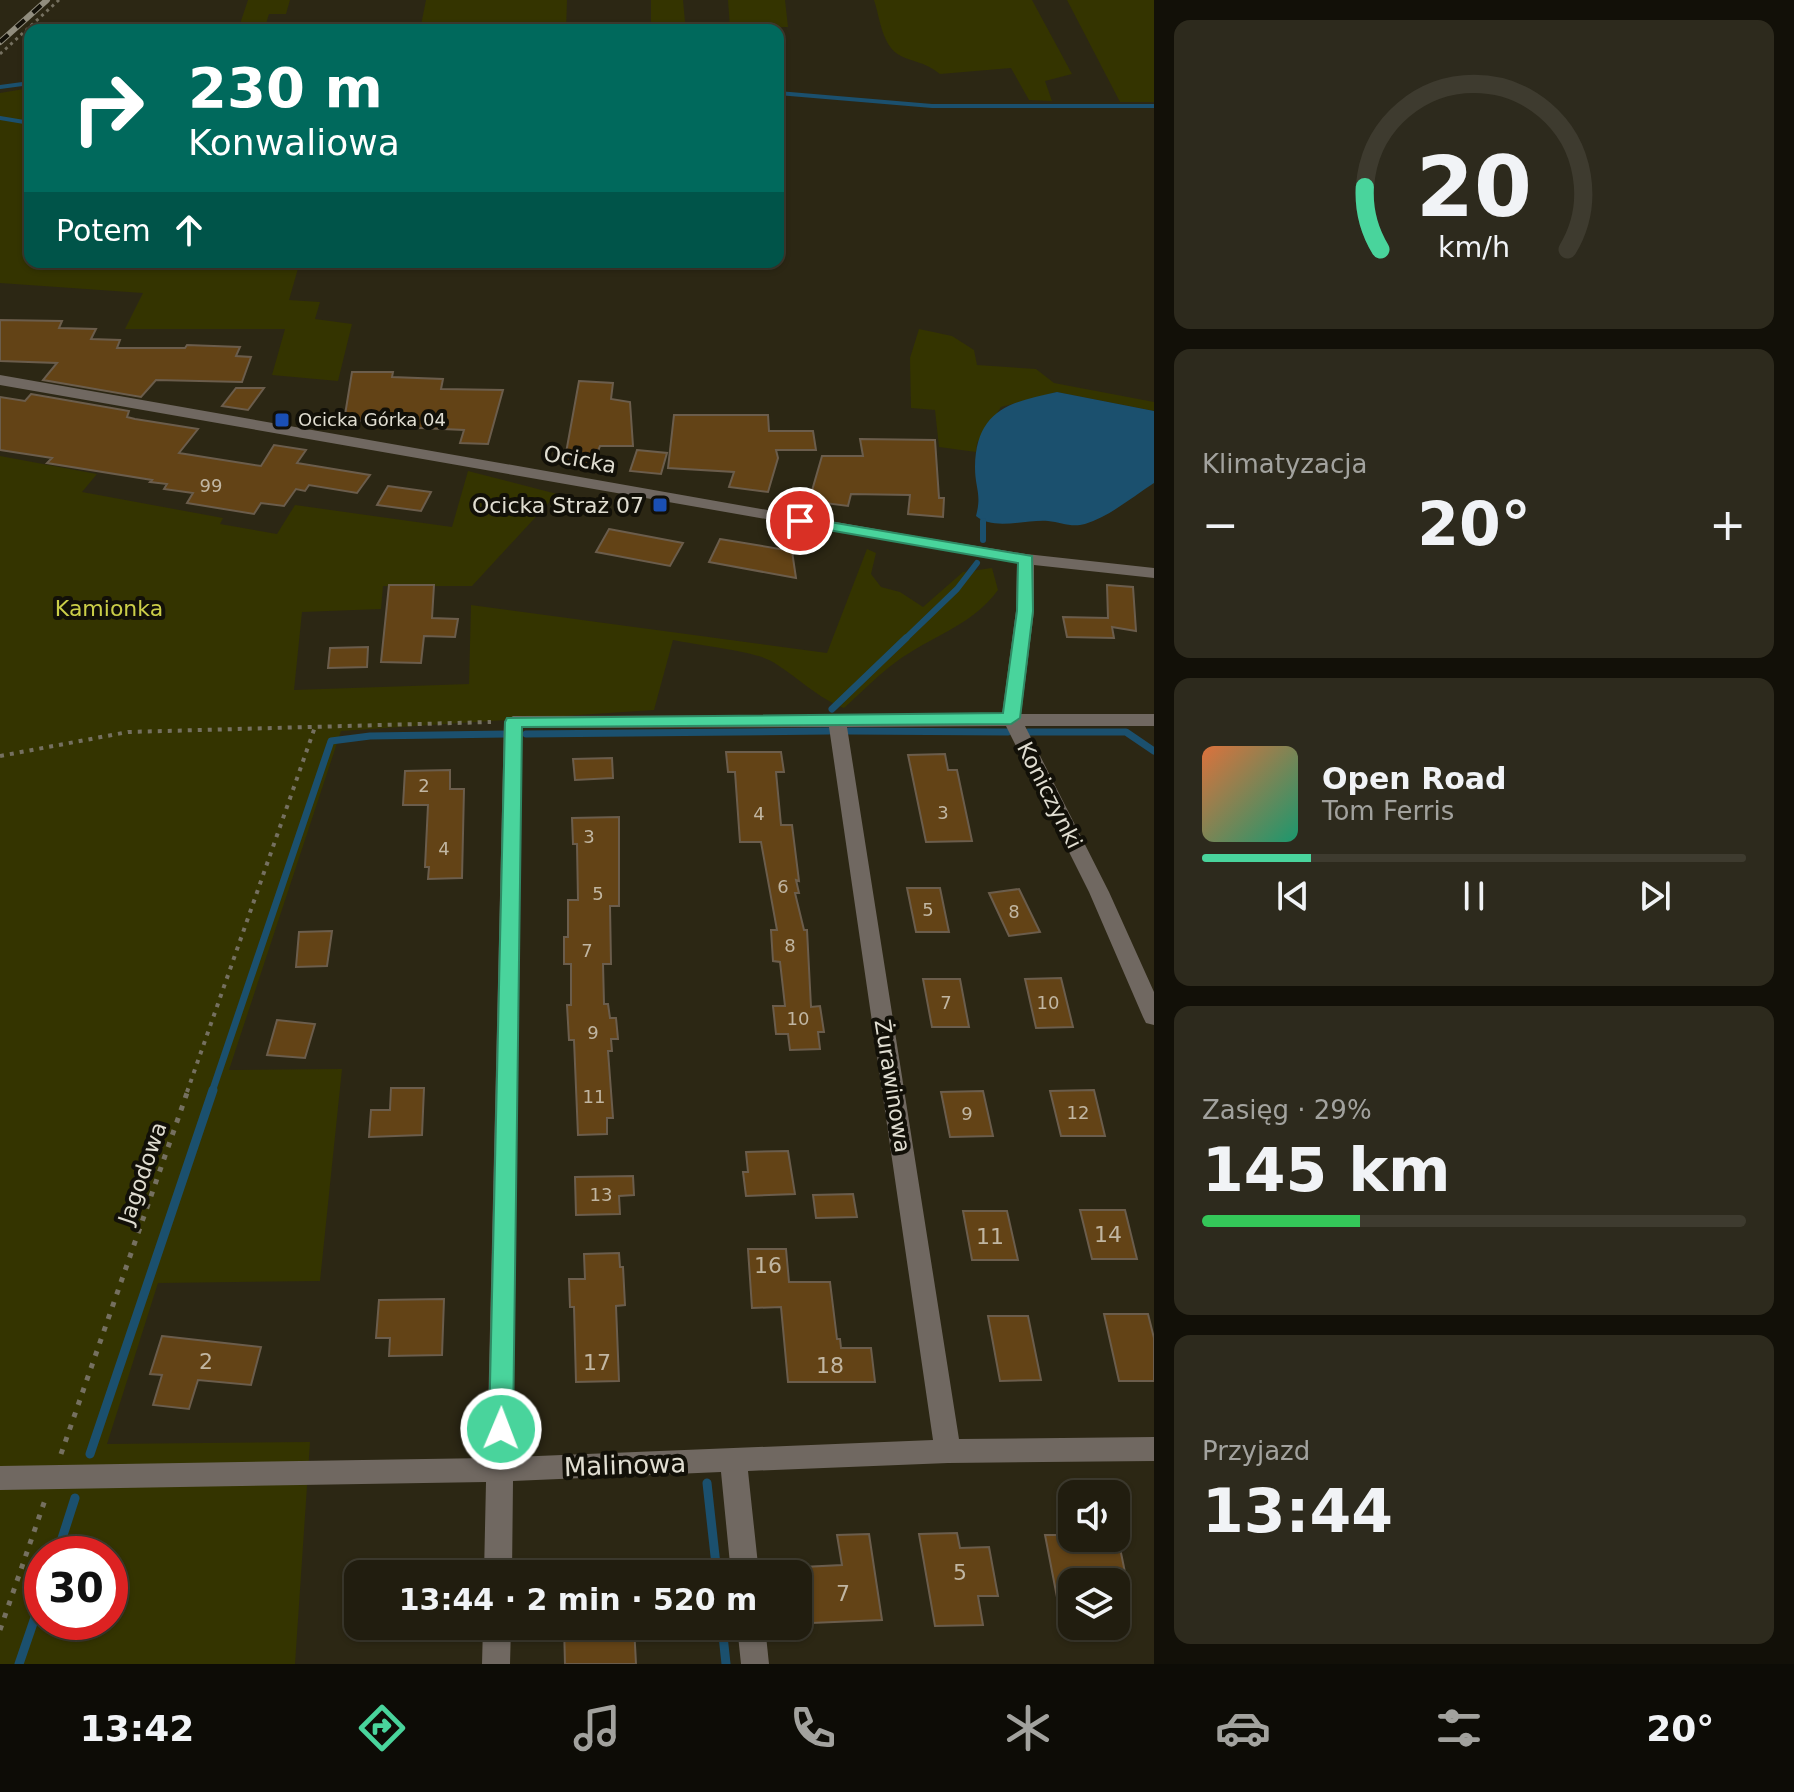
<!DOCTYPE html>
<html lang="pl">
<meta charset="utf-8">
<style>
:root{--surface:#211d0f;--page:#2d2a1d;--text:#f1f3f6;--muted:#a2a29e;--line:#3e3b2f;--accent:#49d49c}
body{margin:0;font-family:"DejaVu Sans",sans-serif;background:var(--page);color:var(--text);height:100vh;display:flex;flex-direction:column;font-size:30px;white-space:nowrap}
*{box-sizing:border-box;margin:0}
p{font-size:26px;color:var(--muted)}
.icon{flex:none;width:44px;height:44px;fill:none;stroke:currentColor;stroke-width:2;stroke-linecap:round;stroke-linejoin:round}
.map{position:relative;flex:1;overflow:hidden}
.details{display:flex;flex-direction:column;gap:20px;padding:20px;background:#121008;width:640px}
.details>*{flex:none}
.hud{position:absolute;left:24px;top:24px;width:760px;height:244px;border-radius:16px;box-shadow:0 2px 6px #0004,0 0 0 2px var(--line);background:#00695c;color:#fff;overflow:hidden}
.buttons{position:absolute;left:1058px;top:1480px;display:grid;gap:16px}
.buttons a{display:grid;place-items:center;width:72px;height:72px;border-radius:16px;background:var(--surface);box-shadow:0 2px 6px #0004,0 0 0 2px var(--line);font-size:40px}
.speed{position:absolute;left:24px;top:1536px;display:flex;gap:16px;font-size:40px;font-weight:700;text-align:center}
.speed>*{display:grid;place-content:center;width:104px;height:104px;border-radius:50%;background:var(--surface);box-shadow:0 2px 6px #0004,0 0 0 2px var(--line);line-height:1}
.speed .limit{border:12px solid #d22;background:#fff;color:#111}
.pin{position:absolute;display:grid;place-items:center;width:68px;height:68px;color:#fff;margin:-34px;border:4px solid #fff;border-radius:50%;box-shadow:0 2px 8px #0007}
.me{position:absolute;width:88px;margin:-44px;rotate:1deg;stroke-linejoin:round;filter:drop-shadow(0 0 6px #0008)}
.turn{display:flex;align-items:center;gap:28px;height:168px;padding:0 32px;font-size:36px}
.turn .icon{width:104px;height:104px;stroke-width:2.5}
.turn b{display:block;font-size:56px;line-height:68px}
.then{display:flex;align-items:center;height:76px;padding:0 32px;background:#0003;gap:16px;font-size:30px}
.big{font-size:60px;font-weight:700;line-height:1.1}
.details .card{flex:1;display:flex;flex-direction:column;justify-content:center;gap:12px;min-width:0;padding:0 28px;border-radius:16px;background:var(--page)}
.details .dial{align-items:center;gap:0}
.dial svg{height:208px;overflow:visible;fill:none;stroke:var(--line);stroke-width:7;stroke-linecap:round;text-anchor:middle}
.dial text{fill:var(--text);stroke:none}
.song{display:flex;align-items:center;gap:24px}
.cover{width:96px;height:96px;border-radius:12px;background:linear-gradient(135deg,hsl(20 70% 55%),hsl(160 70% 35%))}
.played{height:8px;border-radius:4px;background:linear-gradient(90deg,var(--accent) 20%,var(--line) 20%)}
.keys{display:flex;justify-content:space-around;direction:ltr}
.heat{display:flex;justify-content:space-between;align-items:center;font-size:44px;direction:ltr}
.charge{height:12px;border-radius:6px;background:linear-gradient(90deg,#34c759 29%,var(--line) 0)}
.trip{position:absolute;left:344px;top:1560px;width:468px;height:80px;border-radius:16px;background:var(--surface);box-shadow:0 2px 6px #0004,0 0 0 2px var(--line);font-weight:700;line-height:80px;text-align:center}
.menu{display:flex;height:128px;justify-content:space-around;align-items:center;background:#0d0c06;color:var(--muted)}
.menu .icon{width:56px;height:56px}
.menu .on{color:var(--accent)}
.menu b{font-size:36px;color:var(--text)}
main{display:flex;flex:1;min-height:0}
.map>svg:first-child{display:block}
.green{fill:#343400;fill-rule:evenodd}
.water{fill:#1b506e}
.lines{fill:none;stroke-linecap:round;stroke-linejoin:round}
.stream-far3{stroke:#1b506e;stroke-width:4}
.stream-far2{stroke:#1b506e;stroke-width:6}
.stream-far1{stroke:#1b506e;stroke-width:7}
.stream{stroke:#1b506e;stroke-width:9}
.building{fill:#634316;stroke:#6b5d4c;stroke-width:2}
.path-far2{stroke:#757060;stroke-width:3;stroke-dasharray:3 4;stroke-linecap:butt}
.path-far1{stroke:#757060;stroke-width:4;stroke-dasharray:4 6;stroke-linecap:butt}
.path{stroke:#757060;stroke-width:5;stroke-dasharray:5 8;stroke-linecap:butt}
.minor{fill:#706861;fill-rule:evenodd}
.rail-casing{stroke:#918d7e;stroke-width:6}
.rail{stroke:#121008;stroke-width:4;stroke-dasharray:11;stroke-linecap:butt}
.route{fill:#49d49c;stroke:#2f8a65;stroke-width:2}
.transit-dot{fill:#1a4fb4;stroke:#121008;stroke-width:3}
.labels{text-anchor:middle;stroke-width:8;stroke-linejoin:round;paint-order:stroke}
.far-poi-label{font-size:18px;fill:#e0ddd1;stroke:#121008;text-anchor:start}
.number-label{font-size:18px;fill:#c1b6a2}
.street-label{font-size:22px;fill:#e0ddd1;stroke:#121008}
.poi-label{font-size:22px;fill:#e0ddd1;stroke:#121008;text-anchor:end}
.park-label{font-size:22px;fill:#cbce48;stroke:#121008}
.near-number-label{font-size:22px;fill:#c1b6a2}
.near-street-label{font-size:26px;fill:#e0ddd1;stroke:#121008}
</style>
<main>
<div class="map">
<svg width="1154" height="1664" viewBox="0 0 1154 1664">
<rect width="100%" height="100%" fill="#2c2714"/>
<path class="green" d="M248 0H290L286 14H269L264 30H238Z
M426 0H567L566 30H420Z
M651 0H683L685 22 673 27 651 26Z
M728 0H785L788 27 730 28Z
M874 0H1032L1072 74 1045 81 1052 101 1029 100 1011 68 940 74C923 61 918 64 901 56 882 47 880 18 874 0Z
M1067 0H1154V102H1120Z
M30 88V262L299 265 289 300 320 302 315 319 352 324 338 381 272 375 285 329H125L143 293 0 283V93Z
M919 329 952 336 974 350 977 365 1036 369 1054 383 1154 402V411L1057 392 1001 407 977 443 976 452 939 447 935 410 911 408 910 358Z
M0 456 97 474 82 492 223 518 220 524 277 534 295 505 452 527 468 471 557 494 472 586H383L381 609 302 612 294 690 469 684 471 605 827 653 867 549 876 553 871 574 881 587 900 592 923 607 963 572 992 568 998 590C972 626 931 636 896 662 878 675 861 693 844 708 820 700 794 674 771 661 754 651 696 645 673 640L654 710 341 731 229 1070 342 1069 320 1281 158 1283 107 1444 310 1442 295 1664H0ZM42 1554H110V1622H42Z"/>
<path class="water" d="M1057 392 1154 411V483C1132 497 1109 517 1085 524 1071 528 1061 522 1048 521 1027 519 993 531 976 516 982 493 975 489 975 467 976 410 1010 402 1057 392Z"/>
<g class="lines">
<path class="stream-far3" d="M0 87 30 83
M778 93 932 106H1154
M0 118 30 123"/>
<path class="stream-far2" d="M983 521V540
M904 640 957 589 977 563"/>
<path class="stream-far1" d="M832 709 906 638
M849 731 1008 732
M1028 732H1126L1154 751
M526 734 829 731
M212 1092 331 741 370 736 506 734"/>
<path class="stream" d="M90 1454 213 1090
M707 1483 717 1574
M57 1554 75 1498
M722 1626 726 1664
M19 1664 42 1597"/>
</g>
<path class="building" d="M0 320 62 321 59 328 96 329 91 339 120 340 117 348H185L187 345 240 347 236 356 251 357 242 382 156 380 141 397 43 380 57 363 0 361Z
M352 372H393L392 377 443 379 441 389 503 390 488 444 460 443 464 430 401 427 403 420 344 421Z
M579 381 613 383 611 399 630 402 633 446H600L591 468 564 464Z
M236 388H264L248 410 222 406Z
M31 394 129 411 127 417 135 419 198 429 179 453 261 466 274 445 306 450 297 463 370 475 357 493 309 485 305 491 296 489 284 506 261 503 254 514 187 503 193 493 164 489 167 484 150 482 152 480 47 463 52 458 0 450V397L25 401Z
M674 415H768L769 431H813L816 450H776L778 458 768 492 729 487 734 472 668 468Z
M860 439 935 440 939 498H944L943 517 908 514 910 495 851 494 848 506 809 501 822 456H863Z
M637 450 667 453 661 474 630 471Z
M388 486 431 492 421 511 377 505Z
M609 529 683 543 670 566 596 552Z
M720 539 792 551 796 578 709 562Z
M389 585H434L432 618 458 619 455 637 424 636 421 663 381 662Z
M1107 585 1133 587 1136 631 1112 627 1114 638 1067 637 1063 617 1108 618Z
M368 647 367 667 328 668 330 648Z
M726 752H781L784 772H776L781 825H792L799 881 796 880 799 893H795L804 930H807L811 1007 820 1006 824 1032H818L820 1049 790 1050 788 1034H776L773 1006H785L780 962 773 961 771 930H777L761 842H740L735 772H728Z
M945 754 948 770H957L972 841 926 842 908 755Z
M612 758 613 778 575 780 573 759Z
M450 770V789H464L462 878 428 879 429 867H425L428 805H403L405 771Z
M619 817V906H610L611 964H603L604 1004H608L610 1018H616L618 1039H611L612 1051H608L613 1118H607V1134L578 1135 574 1040H569L567 1005H571V964H564V937H568V900H578L577 844H573L572 818Z
M907 888H940L949 932H916Z
M1019 889 1040 932 1009 936 989 893Z
M332 931 327 966 296 967 299 932Z
M1061 978 1073 1027 1036 1028 1025 979Z
M923 979H960L969 1027H932Z
M277 1020 315 1024 305 1058 267 1055Z
M391 1088H424L422 1135 369 1137 371 1110H390Z
M1094 1090 1105 1136H1061L1050 1091Z
M983 1091 993 1136 950 1137 941 1092Z
M788 1151 795 1194 746 1196 743 1172H748L746 1152Z
M633 1176 634 1195 619 1196 620 1214 576 1215 575 1177Z
M853 1194 857 1217 816 1218 813 1195Z
M1080 1210H1125L1137 1259H1092Z
M963 1211H1007L1018 1260H972Z
M748 1249H786L789 1282H830L837 1339H840L841 1348H871L875 1382H788L781 1307 752 1308Z
M619 1253 620 1267H623L625 1305 616 1306 619 1381 576 1382 574 1307H570L569 1279H585L584 1254Z
M444 1299 442 1355 389 1356 390 1338H376L379 1300Z
M1104 1314H1148L1154 1338V1381H1119Z
M988 1316H1028L1041 1380 1000 1381Z
M162 1336 261 1347 251 1385 198 1380 189 1409 153 1405 162 1375 150 1374Z
M957 1533 960 1548 989 1547 998 1596H978L983 1625 935 1626 919 1534Z
M869 1534 882 1620 811 1623 803 1567 842 1565 837 1535Z
M1045 1535H1072V1538H1078L1080 1549 1120 1548 1127 1582H1072V1623H1062Z
M564 1626H634L636 1664H565Z"/>
<g class="lines">
<path class="path-far2" d="M0 54 59 0"/>
<path class="path-far1" d="M0 756 128 732 491 722
M187 1092 315 727"/>
<path class="path" d="M61 1454 188 1090
M0 1630 45 1500"/>
<path class="minor" d="M0 375 921 537 1026 554 1154 568V578L1034 565V611L1021 714H1154V726H1025L1109 892 1154 992V1025L1146 1023 1143 1017 1089 892 1006 726 847 727 959 1439 1154 1437V1461L948 1463 748 1471 759 1574H731L721 1472 513 1481 512 1574H484L486 1482 0 1490V1466L487 1458 504 722 513 716 1002 715 1016 611 1017 563 0 385ZM829 727 933 1440 513 1457 522 728Z
M483 1626H511L510 1664H482Z
M737 1626H765L769 1664H741Z"/>
<g class="rail-casing">
<path id="rail" d="M0 42 47 0"/>
</g>
<use href="#rail" class="rail"/>
</g>
<path class="route" d="M800 517 1032 556 1033 611 1020 718 1011 724 522 727 513 1429 510 1437 501 1440 493 1437 489 1429 505 722 507 718 1003 713 1017 611 1018 563 794 524 792 521Z"/>
<g class="transit-dot">
<rect x="274" y="412" width="16" height="16" rx="4"/>
<rect x="652" y="497" width="16" height="16" rx="4"/>
</g>
<g class="labels">
<g class="far-poi-label">
<text x="298" y="426">Ocicka Górka 04</text>
</g>
<g class="number-label">
<text x="211" y="492">99</text>
<text x="424" y="792">2</text>
<text x="943" y="819">3</text>
<text x="759" y="820">4</text>
<text x="589" y="843">3</text>
<text x="444" y="855">4</text>
<text x="783" y="893">6</text>
<text x="598" y="900">5</text>
<text x="928" y="916">5</text>
<text x="1014" y="918">8</text>
<text x="790" y="952">8</text>
<text x="587" y="957">7</text>
<text x="946" y="1009">7</text>
<text x="1048" y="1009">10</text>
<text x="798" y="1025">10</text>
<text x="593" y="1039">9</text>
<text x="594" y="1103">11</text>
<text x="1078" y="1119">12</text>
<text x="967" y="1120">9</text>
<text x="601" y="1201">13</text>
</g>
<g class="street-label">
<text transform="translate(580 459) rotate(10)" y="8">Ocicka</text>
<text transform="translate(1050 795) rotate(63)" y="8">Koniczynki</text>
<text transform="translate(893 1086) rotate(81)" y="8">Żurawinowa</text>
<text transform="translate(142 1173) rotate(-71)" y="8">Jagodowa</text>
</g>
<g class="poi-label">
<text x="644" y="513">Ocicka Straż 07</text>
</g>
<g class="park-label">
<text x="109" y="616">Kamionka</text>
</g>
<g class="near-number-label">
<text x="1108" y="1242">14</text>
<text x="990" y="1244">11</text>
<text x="768" y="1273">16</text>
<text x="206" y="1369">2</text>
<text x="597" y="1370">17</text>
<text x="830" y="1373">18</text>
<text x="960" y="1580">5</text>
<text x="843" y="1601">7</text>
</g>
<g class="near-street-label">
<text transform="translate(625 1465) rotate(-2)" y="9">Malinowa</text>
</g>
</g>
</svg>
<div class="buttons">
<a><svg class="icon" aria-label="sound" viewBox="0 0 24 24"><path d="M4 9h4l5-4v14l-5-4H4zM17 9q2 3 0 6"/></svg></a>
<a><svg class="icon" aria-label="layers" viewBox="0 0 24 24"><path d="M12 4l9 5-9 5-9-5zM3 14l9 5 9-5"/></svg></a>
</div>
<div class="speed"><div class="limit">30</div></div>
<div class="pin" style="left:800px;top:521px;background:#d93025"><svg class="icon" aria-label="arrive" viewBox="0 0 24 24"><path d="M6 21V4h12l-3 4 3 4H6"/></svg></div>
<svg class="me" style="left:501px;top:1429px" viewBox="-20 -20 40 40"><circle r="17" fill="#49d49c" stroke="#fff" stroke-width="3"/><path d="M0-11L8 9 0 5-8 9z" fill="#fff"/></svg>
<div class="trip">13:44 · 2 min · 520 m</div>
<div class="hud">
<div class="turn"><svg class="icon" aria-label="right" viewBox="0 0 24 24"><path d="M7 20v-9h11M14 6l5 5-5 5"/></svg><div><b>230 m</b>Konwaliowa</div></div>
<div class="then">Potem<svg class="icon" aria-label="ahead" viewBox="0 0 24 24"><path d="M12 20V5M6 11l6-6 6 6"/></svg></div>
</div>
</div>
<section class="details">
<div class="card dial"><svg viewBox="0 0 100 80">
<path d="M14 69A42 42 0 1 1 86 69"/>
<path d="M14 69A42 42 0 0 1 8 45" stroke="#49d49c"/>
<text x="50" y="56" font-size="32" font-weight="700">20</text>
<text x="50" y="72" font-size="11">km/h</text>
</svg></div>
<div class="card"><p>Klimatyzacja</p>
<div class="heat"><a>−</a><b class="big">20°</b><a>+</a></div>
</div>
<div class="card">
<div class="song"><i class="cover"></i><div><b>Open Road</b><p>Tom Ferris</p></div></div>
<div class="played"></div>
<div class="keys"><svg class="icon" aria-label="previous" viewBox="0 0 24 24"><path d="M18 5L8 12l10 7zM5 5v14"/></svg><svg class="icon" aria-label="pause" viewBox="0 0 24 24"><path d="M8 5v14M16 5v14"/></svg><svg class="icon" aria-label="next" viewBox="0 0 24 24"><path d="M6 5l10 7-10 7zM19 5v14"/></svg></div>
</div>
<div class="card"><p>Zasięg · 29%</p><b class="big">145 km</b><div class="charge"></div></div>
<div class="card"><p>Przyjazd</p><b class="big">13:44</b></div>
</section>
</main>
<nav class="menu">
<b>13:42</b>
<svg class="icon on" aria-label="directions" viewBox="0 0 24 24"><path d="M12 3l9 9-9 9-9-9zM9 14v-3h6M13 9l2 2-2 2"/></svg>
<svg class="icon" aria-label="music" viewBox="0 0 24 24"><path d="M9 18V5l10-2v13"/><circle cx="6" cy="18" r="3"/><circle cx="16" cy="16" r="3"/></svg>
<svg class="icon" aria-label="phone" viewBox="0 0 24 24"><path d="M5 4h4l2 5-3 2q2 4 5 5l2-3 5 2v4C11 20 4 13 5 4z"/></svg>
<svg class="icon" aria-label="climate" viewBox="0 0 24 24"><path d="M12 3v18M4 7l16 10M4 17L20 7"/></svg>
<svg class="icon" aria-label="car" viewBox="0 0 24 24"><path d="M5 17H2v-5l4-1 3-4h7l3 4 3 1v5h-3M9 17h6M6 11h13"/><circle cx="7" cy="17" r="2"/><circle cx="17" cy="17" r="2"/></svg>
<svg class="icon" aria-label="filters" viewBox="0 0 24 24"><path d="M4 7h16M4 17h16"/><circle cx="9" cy="7" r="2"/><circle cx="15" cy="17" r="2"/></svg>
<b>20°</b>
</nav>
